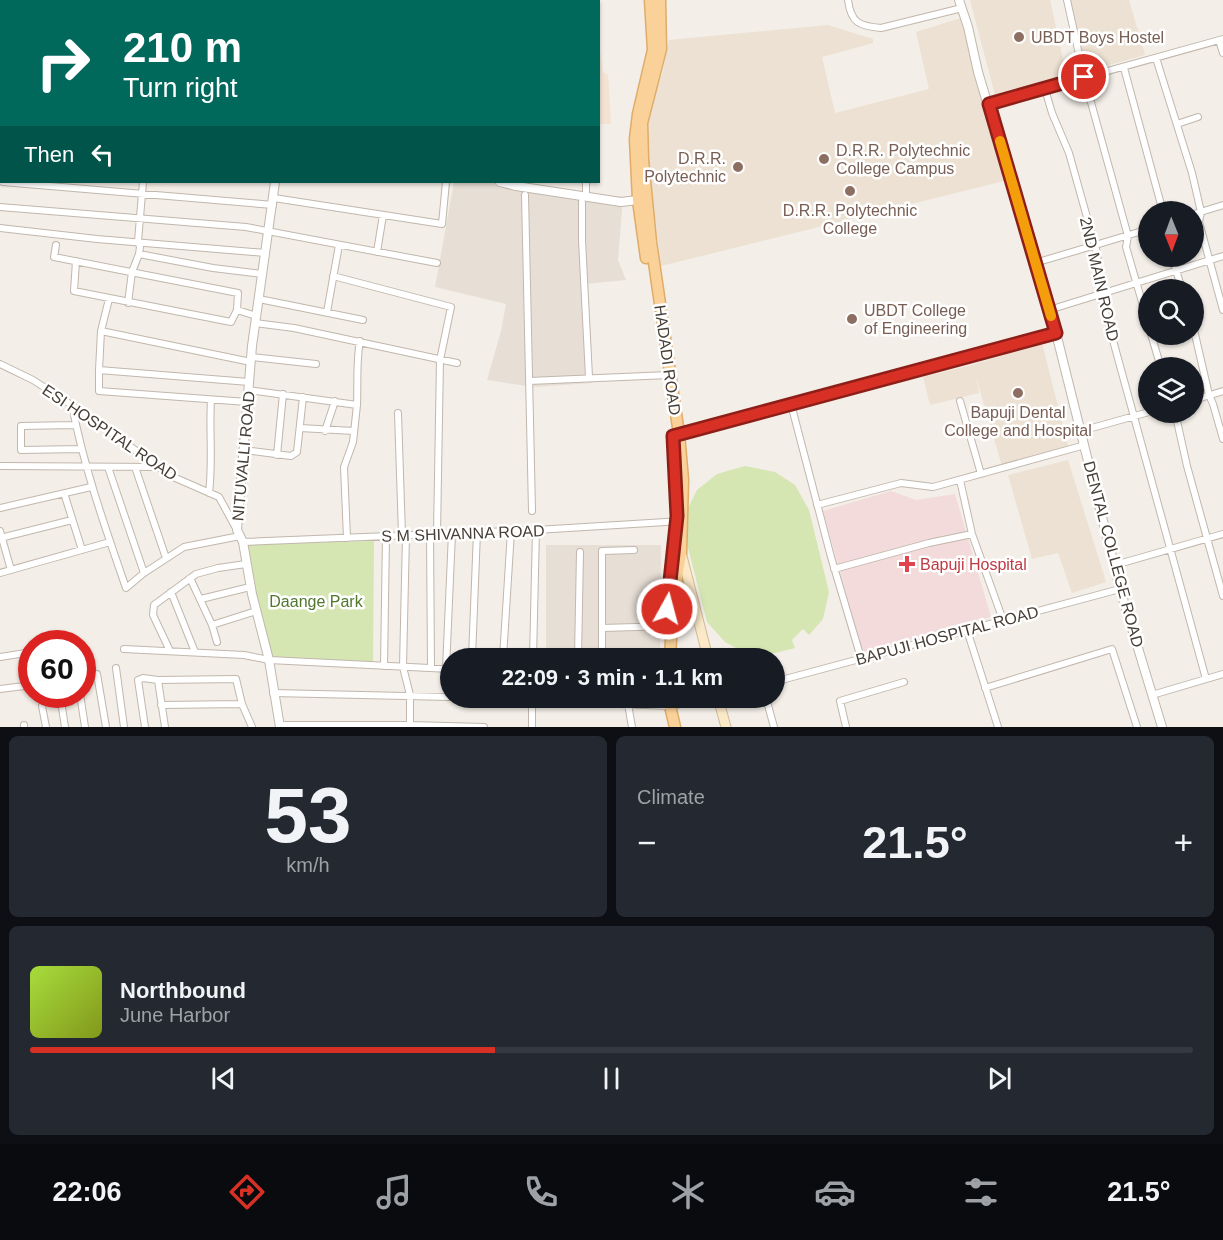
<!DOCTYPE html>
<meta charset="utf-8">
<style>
:root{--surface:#171b24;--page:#242831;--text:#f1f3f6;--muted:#9ea1a6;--line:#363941;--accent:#d93025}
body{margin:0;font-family:Arial,sans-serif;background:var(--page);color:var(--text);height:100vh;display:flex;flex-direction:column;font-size:22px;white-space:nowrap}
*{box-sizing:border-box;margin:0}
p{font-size:20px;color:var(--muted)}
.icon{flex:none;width:33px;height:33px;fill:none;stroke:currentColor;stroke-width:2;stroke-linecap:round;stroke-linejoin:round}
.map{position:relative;height:727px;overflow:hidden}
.drawer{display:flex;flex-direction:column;gap:9px;padding:9px;background:#0d0f14;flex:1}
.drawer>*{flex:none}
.top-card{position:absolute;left:0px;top:0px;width:600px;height:183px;box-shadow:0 2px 4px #0004;background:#00695c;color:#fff;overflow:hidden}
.needle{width:39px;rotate:179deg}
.tools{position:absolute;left:1138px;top:201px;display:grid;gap:12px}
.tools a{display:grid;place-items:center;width:66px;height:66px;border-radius:50%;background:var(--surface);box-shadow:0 2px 4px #0004;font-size:30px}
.speed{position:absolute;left:18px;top:630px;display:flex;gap:12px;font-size:30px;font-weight:700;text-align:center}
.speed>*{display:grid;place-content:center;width:78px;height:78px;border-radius:50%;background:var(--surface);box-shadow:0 2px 4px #0004;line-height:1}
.speed .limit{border:9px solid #d22;background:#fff;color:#111}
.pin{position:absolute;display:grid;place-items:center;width:51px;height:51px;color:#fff;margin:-26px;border:3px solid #fff;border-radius:50%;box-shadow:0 2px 6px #0007}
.me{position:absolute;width:66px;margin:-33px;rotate:7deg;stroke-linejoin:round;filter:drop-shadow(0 0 4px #0008)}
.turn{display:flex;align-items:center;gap:21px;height:126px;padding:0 24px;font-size:27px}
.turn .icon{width:78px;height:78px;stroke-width:2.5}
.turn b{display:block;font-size:42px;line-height:51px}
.then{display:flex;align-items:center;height:57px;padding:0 24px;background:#0003;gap:12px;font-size:22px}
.big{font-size:45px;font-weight:700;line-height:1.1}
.drawer .tile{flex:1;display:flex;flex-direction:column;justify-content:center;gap:9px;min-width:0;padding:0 21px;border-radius:9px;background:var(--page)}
.drawer .dial{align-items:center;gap:0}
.dial b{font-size:78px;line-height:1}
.song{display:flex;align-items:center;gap:18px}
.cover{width:72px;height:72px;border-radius:9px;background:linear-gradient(135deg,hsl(80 70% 55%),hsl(70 70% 35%))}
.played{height:6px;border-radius:3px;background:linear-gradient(90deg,var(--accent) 40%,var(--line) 40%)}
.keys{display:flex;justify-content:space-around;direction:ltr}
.heat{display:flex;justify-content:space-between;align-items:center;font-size:33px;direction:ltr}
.drawer .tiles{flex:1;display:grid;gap:9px;grid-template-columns:1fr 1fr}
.tile:last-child{grid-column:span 2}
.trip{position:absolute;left:440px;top:648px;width:345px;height:60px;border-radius:30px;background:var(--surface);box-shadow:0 2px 4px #0004;font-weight:700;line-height:60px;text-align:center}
.tabs{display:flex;height:96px;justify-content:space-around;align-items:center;background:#090b0e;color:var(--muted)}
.tabs .icon{width:42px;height:42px}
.tabs .current{color:var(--accent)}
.tabs b{font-size:27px;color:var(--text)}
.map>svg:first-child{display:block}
.residential{fill:#e7dfd6}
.commercial{fill:#f4e2d3}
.education{fill:#ece1d2}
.medical{fill:#f3dbdb}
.green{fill:#d5e6b2}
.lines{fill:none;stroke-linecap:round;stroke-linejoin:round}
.minor-casing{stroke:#c1b7ad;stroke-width:8}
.tertiary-casing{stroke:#c1b7ad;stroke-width:10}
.secondary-casing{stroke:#d1bb99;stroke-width:11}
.primary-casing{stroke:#dfac69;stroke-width:13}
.minor{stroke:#fff;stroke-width:6}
.tertiary{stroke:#fff;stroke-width:8}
.secondary{stroke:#fce9c8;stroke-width:9}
.primary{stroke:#fad299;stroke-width:10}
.route-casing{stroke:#8d1f18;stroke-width:15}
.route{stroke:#d93025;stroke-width:10}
.slow{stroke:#f59e0b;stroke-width:10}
.education-dot{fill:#8d6e63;stroke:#fff;stroke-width:2}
.health-dot{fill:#e0444e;stroke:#fff;stroke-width:2}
.labels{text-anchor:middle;stroke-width:5;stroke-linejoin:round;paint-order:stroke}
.education-label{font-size:16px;fill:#785e54;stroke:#fff;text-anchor:start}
.street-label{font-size:16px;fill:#463e37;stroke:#fff}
.health-label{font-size:16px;fill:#be3a42;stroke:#fff;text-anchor:start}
.park-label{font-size:16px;fill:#51762c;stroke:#fff}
</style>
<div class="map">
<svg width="1223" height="727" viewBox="0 0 1223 727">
<rect width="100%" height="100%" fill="#f3eee7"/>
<path class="residential" d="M454 182H497L623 197 618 260 626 280 585 284 592 383 534 387 487 380 501 331 506 304 435 287Z
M546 545H661L660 658H546Z"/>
<path class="commercial" d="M599 44 603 72 608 75 611 124H599Z"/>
<path class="education" d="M970 0H1050L1066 74 995 95Z
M1063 0H1129L1145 55 1083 72Z
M961 18 994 138 1008 180 661 266 643 118 649 100 662 75 669 40 828 25 873 39V43L822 57 835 113 929 89 916 32Z
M1042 343 1068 446 1002 466 976 377 979 393 930 405 923 377 972 365Z
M1068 460 1106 582 1072 593 1058 553 1032 559 1008 475Z"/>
<path class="medical" d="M891 491 916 500 955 494 991 617 863 653 823 511Z"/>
<path class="green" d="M745 466 775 472 795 485 809 510 829 592 823 619 809 635 803 629 792 640 795 648 775 653 749 655 725 642 707 622 685 536 686 512 697 490 717 474Z
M374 541 373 665 271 658 254 588 247 544Z"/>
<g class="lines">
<g class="minor-casing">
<path id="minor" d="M223 0 232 2
M393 0V2
M422 0V2
M848 0C851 23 859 26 881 28L962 8
M1067 0 1084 77 1128 236 1126 247 1149 326
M8 2 9 0
M112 2 113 0
M146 2 147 0
M192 2V0
M253 2 254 0
M296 2 297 0
M349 2 350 0
M1219 40 1223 53
M1156 58 1192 173 1201 212 1199 222 1223 310
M1124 68 1163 212
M1045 89 1052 113 1069 153 1097 253 1100 293 1206 679
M989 104 1223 39
M0 111 2 109
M1177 124 1198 117
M0 152H2
M3 182 273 205
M143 182 138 241 140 247 139 254 213 268 262 274
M586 182V196
M525 195 532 511
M274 198 442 224 446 182
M582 202V240L589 377
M0 207 246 227 437 263
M1194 214 1223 205
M0 228 97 239 265 253
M56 245 54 257 238 293 237 310 256 316
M377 252 383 215
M1172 256 1182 290
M76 261 74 291 231 322 237 310
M1035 263 1149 229
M333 276 451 307 440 360 437 534
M259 299 363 320
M128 303 132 272 139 254
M1049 310 1223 256
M327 312 339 245
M255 323 294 328 457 363
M1194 330 1209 395 1213 404 1223 439
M101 331 109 299
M1151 334 1161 368
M251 357 316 364
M0 364 33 380 84 413 171 476 219 497 237 530
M99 370 101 331 251 362
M529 381 669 375
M248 390 357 405 353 442 344 467 347 538
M1194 400 1223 391
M960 401 981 474
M247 402 99 391V370L249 382
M791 404 831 557 861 658
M72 405C84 468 105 527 126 588L144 573 184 547 240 536
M357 405C358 384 356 361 360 341
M1175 412 1187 466 1223 596
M398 413 402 535
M75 425 21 426V450L80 449
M300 428 354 431
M325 431 335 401
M1081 431 1149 412
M673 436 1056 333
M244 450 291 456 297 452 303 397
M277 455 283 394
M0 466 159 467
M108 467 144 573
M135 467 166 558
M960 480 972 534 1003 620
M64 493 82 550
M209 493C213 462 209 431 211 400
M817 505 901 483 933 487 1085 445
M0 508 91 487
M0 531 11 570
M430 534 431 667
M406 535 403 667 410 695V726
M0 538 72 520
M243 542 536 530 682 521
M1115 565 1223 534
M834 569 929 543 972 534
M0 573 110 542
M190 578 212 625 217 642
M171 592 195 652
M201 599 250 587
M212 625 256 611
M602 628 671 626
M967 630 998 727
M82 649 87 658V667L82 670
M124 649 244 655 269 660 450 669
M170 651 153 615 154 605 196 574 218 568 246 564
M533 656 627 658
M0 657 32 652
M578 657 580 552
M472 658 477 532
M503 658 511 531
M533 658 536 530
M602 658V551L634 550
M384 666 386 536
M116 668 124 727
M446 669 452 533
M97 674 106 727
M158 680 165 727
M774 682 1120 589
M985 688 1112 649 1137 727
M0 689 32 685
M273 693 450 697
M80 694 85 727
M1152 695 1223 674
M469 698 670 706 713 698
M766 698 774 727
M61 701 65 727
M628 704 632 727
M161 705 242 704
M42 706 46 727
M24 725V727
M280 725H410L484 727
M145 727 138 680 143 678 158 680 236 679 242 704 252 727
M532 727V698
M846 727 840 701 904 682"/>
</g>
<g class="tertiary-casing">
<path id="tertiary" d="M959 0 968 27 978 72 1056 333 1120 589 1162 727
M0 97 2 98
M275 182 252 346 237 530 243 542 252 594 269 660 280 727
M500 182 516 186 621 202 638 200"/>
</g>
<g class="secondary-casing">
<path id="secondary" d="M682 556 708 658
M718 698 726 727"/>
</g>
<g class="primary-casing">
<path id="primary" d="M660 0 661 49 642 123 643 160 651 242 679 434 683 480 681 553 673 603 670 658
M646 258 638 200 635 139 638 114 653 50 650 0
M671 698 670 706 675 727"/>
</g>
<use href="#minor" class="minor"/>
<use href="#tertiary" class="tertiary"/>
<use href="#secondary" class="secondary"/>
<use href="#primary" class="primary"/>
</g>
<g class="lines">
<g class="route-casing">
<path id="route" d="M667 609 677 516 673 436 1056 333 989 104 1084 77"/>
</g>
<use href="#route" class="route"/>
<path class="slow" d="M1000 141 1051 316"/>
</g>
<g class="education-dot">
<circle cx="1019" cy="37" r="6"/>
<circle cx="824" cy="159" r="6"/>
<circle cx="738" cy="167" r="6"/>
<circle cx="850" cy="191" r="6"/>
<circle cx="852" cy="319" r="6"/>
<circle cx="1018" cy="393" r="6"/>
</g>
<path class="health-dot" d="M904 555h6v6h6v6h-6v6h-6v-6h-6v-6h6z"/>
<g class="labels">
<g class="education-label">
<text x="1031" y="43">UBDT Boys Hostel</text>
<text x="836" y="156">D.R.R. Polytechnic<tspan x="836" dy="18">College Campus</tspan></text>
<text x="726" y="164" text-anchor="end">D.R.R.<tspan x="726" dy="18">Polytechnic</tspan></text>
<text x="850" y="216" text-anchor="middle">D.R.R. Polytechnic<tspan x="850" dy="18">College</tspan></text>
<text x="864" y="316">UBDT College<tspan x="864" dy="18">of Engineering</tspan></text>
<text x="1018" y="418" text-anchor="middle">Bapuji Dental<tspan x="1018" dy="18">College and Hospital</tspan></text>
</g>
<g class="street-label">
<text transform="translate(1100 279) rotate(77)" y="6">2ND MAIN ROAD</text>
<text transform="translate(668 360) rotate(82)" y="6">HADADI ROAD</text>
<text transform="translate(110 432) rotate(34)" y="6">ESI HOSPITAL ROAD</text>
<text transform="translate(243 456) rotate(-85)" y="6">NITUVALLI ROAD</text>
<text transform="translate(463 533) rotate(-2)" y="6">S M SHIVANNA ROAD</text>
<text transform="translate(1114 554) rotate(75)" y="6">DENTAL COLLEGE ROAD</text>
<text transform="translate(947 635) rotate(-15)" y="6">BAPUJI HOSPITAL ROAD</text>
</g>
<g class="health-label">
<text x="920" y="570">Bapuji Hospital</text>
</g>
<g class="park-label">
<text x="316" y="607">Daange Park</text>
</g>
</g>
</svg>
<div class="tools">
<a><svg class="needle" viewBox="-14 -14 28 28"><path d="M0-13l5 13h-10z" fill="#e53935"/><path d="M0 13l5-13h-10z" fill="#9ea1a6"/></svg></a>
<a><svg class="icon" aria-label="search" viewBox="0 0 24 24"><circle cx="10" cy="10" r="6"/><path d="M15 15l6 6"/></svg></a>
<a><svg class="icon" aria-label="layers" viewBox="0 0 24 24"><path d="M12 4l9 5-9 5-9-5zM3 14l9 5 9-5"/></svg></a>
</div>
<div class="speed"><div class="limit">60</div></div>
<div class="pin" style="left:1084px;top:77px;background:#d93025"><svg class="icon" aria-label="arrive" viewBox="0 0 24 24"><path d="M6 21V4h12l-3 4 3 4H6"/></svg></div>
<svg class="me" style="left:667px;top:609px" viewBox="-20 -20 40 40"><circle r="17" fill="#d93025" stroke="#fff" stroke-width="3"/><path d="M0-11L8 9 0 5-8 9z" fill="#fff"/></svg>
<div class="trip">22:09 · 3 min · 1.1 km</div>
<div class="top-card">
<div class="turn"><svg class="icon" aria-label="right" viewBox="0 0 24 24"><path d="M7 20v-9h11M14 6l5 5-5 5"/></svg><div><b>210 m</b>Turn right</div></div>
<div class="then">Then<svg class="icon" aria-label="left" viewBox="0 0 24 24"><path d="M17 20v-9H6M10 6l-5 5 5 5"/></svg></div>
</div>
</div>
<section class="drawer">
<div class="tiles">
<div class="tile dial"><b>53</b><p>km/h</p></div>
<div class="tile"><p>Climate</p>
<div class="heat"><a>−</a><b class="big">21.5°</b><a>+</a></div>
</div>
<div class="tile">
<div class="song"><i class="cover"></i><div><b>Northbound</b><p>June Harbor</p></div></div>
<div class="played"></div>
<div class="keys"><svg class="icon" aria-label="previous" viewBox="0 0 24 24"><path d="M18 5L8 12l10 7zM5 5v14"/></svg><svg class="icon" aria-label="pause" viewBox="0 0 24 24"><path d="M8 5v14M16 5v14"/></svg><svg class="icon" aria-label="next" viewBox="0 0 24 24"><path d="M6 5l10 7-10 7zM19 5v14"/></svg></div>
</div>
</div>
</section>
<nav class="tabs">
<b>22:06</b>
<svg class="icon current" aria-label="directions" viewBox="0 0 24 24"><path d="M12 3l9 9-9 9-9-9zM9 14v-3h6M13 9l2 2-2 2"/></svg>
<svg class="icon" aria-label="music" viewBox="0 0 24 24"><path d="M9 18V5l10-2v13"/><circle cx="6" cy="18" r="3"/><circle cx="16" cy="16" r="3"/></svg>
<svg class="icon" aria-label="phone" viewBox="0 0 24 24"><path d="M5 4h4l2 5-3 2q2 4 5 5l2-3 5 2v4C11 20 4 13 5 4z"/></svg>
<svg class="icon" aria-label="climate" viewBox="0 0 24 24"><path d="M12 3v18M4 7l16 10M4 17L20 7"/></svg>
<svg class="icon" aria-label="car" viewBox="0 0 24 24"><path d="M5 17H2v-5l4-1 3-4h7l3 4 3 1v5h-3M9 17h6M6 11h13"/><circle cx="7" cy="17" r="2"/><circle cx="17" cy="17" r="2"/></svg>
<svg class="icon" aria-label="filters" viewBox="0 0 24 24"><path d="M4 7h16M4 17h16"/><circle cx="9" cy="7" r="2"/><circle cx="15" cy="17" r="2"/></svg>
<b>21.5°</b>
</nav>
